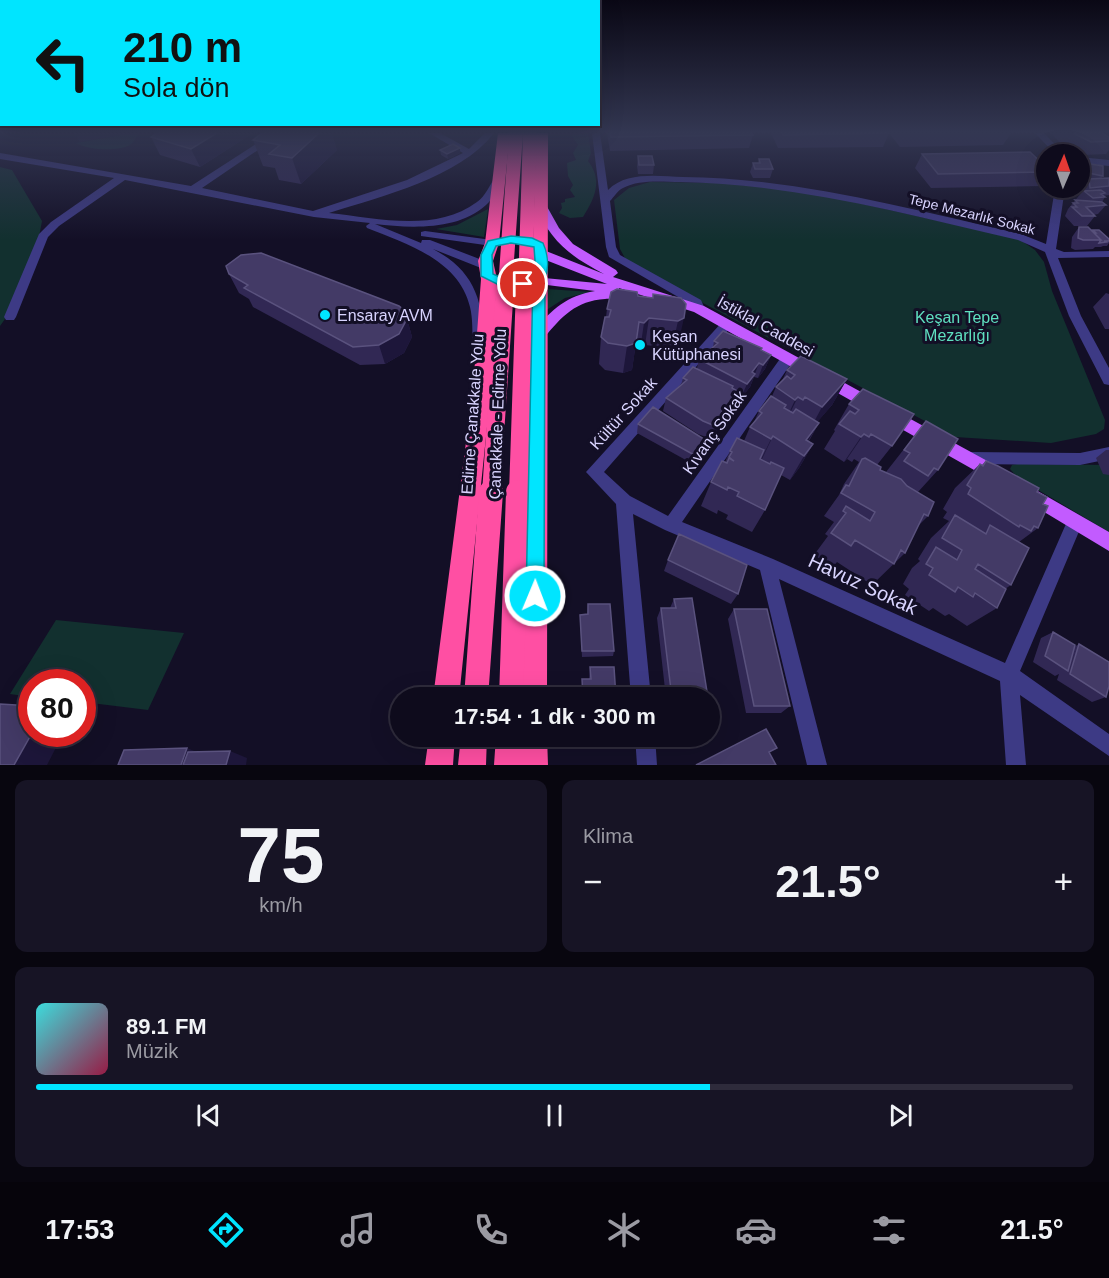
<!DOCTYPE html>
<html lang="tr">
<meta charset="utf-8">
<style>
:root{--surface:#0e0b1c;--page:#171425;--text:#f1f3f6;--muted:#9b9ba3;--line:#2e2b3b;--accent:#00e5ff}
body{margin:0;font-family:Helvetica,sans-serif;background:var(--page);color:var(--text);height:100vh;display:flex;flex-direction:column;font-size:22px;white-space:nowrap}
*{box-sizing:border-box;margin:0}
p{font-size:20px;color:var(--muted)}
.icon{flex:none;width:33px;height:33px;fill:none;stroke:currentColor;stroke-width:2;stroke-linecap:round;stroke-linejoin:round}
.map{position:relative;height:765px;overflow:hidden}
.side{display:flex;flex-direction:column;gap:15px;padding:15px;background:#08060f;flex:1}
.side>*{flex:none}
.hud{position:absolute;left:0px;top:0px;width:600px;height:126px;box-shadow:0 6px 24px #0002,0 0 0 2px var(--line);background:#00e5ff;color:#111;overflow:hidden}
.needle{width:39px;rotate:2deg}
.controls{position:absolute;left:1036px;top:144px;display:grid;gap:12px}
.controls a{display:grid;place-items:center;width:54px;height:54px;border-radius:50%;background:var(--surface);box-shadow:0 6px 24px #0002,0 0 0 2px var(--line);font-size:30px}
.speed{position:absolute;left:18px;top:669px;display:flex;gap:12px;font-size:30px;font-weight:700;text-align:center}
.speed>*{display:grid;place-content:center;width:78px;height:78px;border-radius:50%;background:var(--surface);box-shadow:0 6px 24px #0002,0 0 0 2px var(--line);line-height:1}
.speed .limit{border:9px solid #d22;background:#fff;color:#111}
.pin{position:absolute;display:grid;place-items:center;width:51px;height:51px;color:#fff;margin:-26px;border:3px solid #fff;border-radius:50%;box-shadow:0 2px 6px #0007}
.me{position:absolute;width:66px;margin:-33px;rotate:1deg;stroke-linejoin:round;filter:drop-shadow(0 0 4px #0008)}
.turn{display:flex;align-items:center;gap:21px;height:126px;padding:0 24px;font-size:27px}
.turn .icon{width:78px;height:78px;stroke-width:2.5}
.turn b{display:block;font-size:42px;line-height:51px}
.big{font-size:45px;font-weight:700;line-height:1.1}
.side .card{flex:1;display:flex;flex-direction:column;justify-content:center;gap:9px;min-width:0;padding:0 21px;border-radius:12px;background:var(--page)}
.side .dial{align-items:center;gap:0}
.dial b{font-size:78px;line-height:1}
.song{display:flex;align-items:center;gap:18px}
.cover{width:72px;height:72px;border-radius:9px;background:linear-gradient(135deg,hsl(180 70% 55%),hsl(340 70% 35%))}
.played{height:6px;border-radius:3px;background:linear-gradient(90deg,var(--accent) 65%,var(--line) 65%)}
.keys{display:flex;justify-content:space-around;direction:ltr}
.heat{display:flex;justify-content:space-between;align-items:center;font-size:33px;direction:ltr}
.side .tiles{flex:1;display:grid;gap:15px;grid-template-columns:1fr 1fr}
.card:last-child{grid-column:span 2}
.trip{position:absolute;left:390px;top:687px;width:330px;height:60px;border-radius:30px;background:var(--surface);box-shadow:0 6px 24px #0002,0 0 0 2px var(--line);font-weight:700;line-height:60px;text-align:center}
.dock{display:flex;height:96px;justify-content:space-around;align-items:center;background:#06040b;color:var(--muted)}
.dock .icon{width:42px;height:42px}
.dock .selected{color:var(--accent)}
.dock b{font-size:27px;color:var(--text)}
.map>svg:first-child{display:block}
.green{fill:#12302f}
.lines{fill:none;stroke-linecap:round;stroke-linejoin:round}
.minor{fill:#3d3a85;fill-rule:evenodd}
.major{fill:#c25bff;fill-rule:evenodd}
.highway{fill:#ff4fa3;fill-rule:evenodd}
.highway-bridge-far2{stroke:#ff4fa3;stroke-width:14}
.highway-bridge-far1{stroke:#ff4fa3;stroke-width:18}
.highway-bridge{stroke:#ff4fa3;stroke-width:24}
.wall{fill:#312854}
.shaded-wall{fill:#1d163a}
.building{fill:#433a66;stroke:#5a527e;stroke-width:1.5}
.route{fill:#00e5ff;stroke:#0095a6;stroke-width:1.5}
.poi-dot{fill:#00e5ff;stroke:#130f26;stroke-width:2}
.labels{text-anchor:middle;stroke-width:6;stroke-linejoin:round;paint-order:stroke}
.far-street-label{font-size:14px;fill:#d9d4ff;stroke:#130f26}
.poi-label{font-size:16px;fill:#d9d4ff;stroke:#130f26;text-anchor:start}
.park-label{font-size:16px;fill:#5fe0c0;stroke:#130f26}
.street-label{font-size:16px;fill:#d9d4ff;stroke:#130f26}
.near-street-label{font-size:20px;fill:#d9d4ff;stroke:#130f26}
</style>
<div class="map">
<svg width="1109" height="765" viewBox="0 0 1109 765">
<rect width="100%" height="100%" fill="#130f26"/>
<path class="green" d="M132 133H139C136 137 134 142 130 145 116 152 89 150 76 143Z
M573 133H588L591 153 588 161C603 180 595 198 583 217L570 218 559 213 562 208 561 203 565 202V199L575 197 570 190 573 185 568 176 567 163 576 160 573 153 578 145 572 136Z
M0 167 12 170 42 221 39 237 5 319 0 326Z
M650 182 722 183 814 193 1019 239 1035 250 1044 262 1052 291 1105 420 1104 429 1096 434 1051 443 955 437 639 269 626 260 620 249 614 200 629 188Z
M488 209 484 237 436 229 457 225Z
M547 289 591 292 565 298 545 311Z
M1017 464 1109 465V532L1018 478 1010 469 1012 465Z
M56 620 184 633 148 710 83 702 82 682H32L31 697 10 694Z"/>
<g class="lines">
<path class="minor" d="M273 133H283L202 188 313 211 407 180 463 153 429 133H440L469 149 485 133H494C459 178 382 196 329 213 377 218 435 233 477 202 485 197 490 184 496 176H502L504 178C499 186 493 199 486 205 458 231 409 228 375 224L421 243 422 240H430L490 263V269L486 270 433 249C475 271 482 300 485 344L484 347H474L473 344C472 332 473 319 470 307 459 260 407 244 367 228L366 226 370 223 314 217 125 180 59 226 48 237 16 317 14 320H6L4 317 39 234 51 222 114 178 0 159V153L191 186Z
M592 133H600L608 190C626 171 659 176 683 177 798 178 909 209 1021 234L1046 244 1055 188H1065L1056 249 1064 252 1109 251V257L1058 258 1081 316 1109 368V385L1104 384 1069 316 1045 252 1018 240C906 214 796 184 681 182 662 182 640 179 623 188 618 190 614 197 610 201L616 247 620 255 701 300 705 309 703 312H695L692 305 609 257 606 247Z
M1035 133H1044L1064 154H1055Z
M1080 157 1109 160V166L1080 163Z
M425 231 492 240 497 243 492 246 421 236V232Z
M727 320 731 321 733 324 731 327 604 472 630 496 668 516 782 356H792L794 359 792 362 682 522 773 559 1005 663 1069 517 1075 515 1081 517 1083 522 1020 671 1109 734V756L1020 695 1026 765H1006L1000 681 779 579 827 765H807L760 570 665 530 633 514 651 698H631L616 504 586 472 723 321Z
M1109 447V459L1080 465 969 464 964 462 962 458 964 454 969 452 1080 453Z
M635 736H655L657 765H637Z"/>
<path class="major" d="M541 202 545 203 559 228 573 244 616 270 618 273 613 277 704 306 1002 469 1004 474 1002 479 996 481 990 479 694 312 619 288V290L634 293 636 296 634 299C625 302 615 298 605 299 576 301 562 316 544 338H534L532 334 534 330C553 309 566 296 595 291L539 284 533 280 534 277 607 284 538 257 536 254 538 251H546L604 274C570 256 551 242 535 205Z
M1027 485 1109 532V551L1021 498 1018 493 1021 488Z"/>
<path class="highway" d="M498 133H510L499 243 493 261 497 279 491 388 459 698H433L473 388 481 279 478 261 485 243Z
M536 133H548L547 698H521Z
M429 736H455L453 765H425Z
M461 736H487L486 765H458Z
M496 736H547L548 765H494Z"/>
<path class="highway-bridge-far2" d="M505 288 516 133
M525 288 530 133"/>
<path class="highway-bridge-far1" d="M491 493 505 287
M518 493 525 287"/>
<path class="highway-bridge" d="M476 698 491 492
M511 698 518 492"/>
</g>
<path class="wall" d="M253 133 200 167 160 155 151 137Z
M607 133H752L753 135 749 148 610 151Z
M771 133H889L883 147 778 148Z
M889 133H1011L1003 145 900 147Z
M1051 133H1105L1104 134 1109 137V150L1106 154 1082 155 1064 147Z
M253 140 337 150 301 184 279 180 275 168 263 166Z
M460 148V153L448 159 441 155 440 150Z
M922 154 1047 168V178L1042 186 931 188 915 168Z
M638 156 654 165 653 174H638L637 166Z
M759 159 773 169 770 178H753L750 172 753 163H758Z
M1084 163 1103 176 1101 179 1109 178V195L1103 196 1105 197 1102 202 1106 205 1098 214 1093 215 1095 216 1087 226H1074L1065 216 1068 209 1082 192V189L1086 183 1080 182V168Z
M1079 227 1092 231 1093 230 1109 239V243L1107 246H1103L1101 247H1095L1093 249 1075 250 1071 248 1072 237Z
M229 274 405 311 412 337 404 353 385 364 360 365 253 307 249 299 239 293Z
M1106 293 1109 294V329H1105L1093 307Z
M638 296 653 298H681L678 345 672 348 645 345 640 350 635 349 632 370 623 373 605 370 599 364 601 337 606 317 607 309Z
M714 341 762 348 761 350 771 355 765 369 758 378 754 377 750 387 741 398V397L737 407 729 418 725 416 720 428 711 439 698 434 663 411 666 398 681 385 683 378 697 368 699 359 713 347Z
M787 370 847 379 832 405 817 422 819 423 809 441 813 444 799 468 790 480 781 475 765 510 752 532 726 519 728 515 718 510 717 514 701 506 711 482 725 462 730 451 744 441 750 427 754 422 759 411 772 396 776 387 782 381Z
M863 389 892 446 877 465 880 470 886 472 926 421 938 470 918 492 928 516 918 526 905 553 872 585 837 562 833 567 814 555 828 536 825 534 834 522 824 516 839 495 844 484 859 462 854 459 852 462 847 459 844 462 824 449 835 431 834 430 849 404Z
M638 424 704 449 693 464 637 433Z
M1106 450H1109V475L1103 474 1096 458Z
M986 461 1037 492 1043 504 1038 528 1019 542 1011 585 1005 589 997 608 967 626 949 614 945 616 933 608 929 611 905 595 909 589 903 584 912 568 920 561 918 559 931 538 949 521 943 518 947 512 943 509 955 488 980 464 982 465Z
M668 560 738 594 731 604 664 571Z
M674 599 708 698H666L657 618 661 608H670Z
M588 604 614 651 613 656 582 657 580 621V615L587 614Z
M734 609 790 706 781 713H746L728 619Z
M1053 632 1074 647 1079 644 1106 697 1092 702 1057 680 1059 674 1055 676 1033 662 1041 638Z
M590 667 616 698H582V679H589Z"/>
<path class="shaded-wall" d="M74 133H132L80 142Z
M217 133H253L200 167 191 149Z
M319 133H332L337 150 301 184 292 158Z
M460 148V153L448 159 447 154Z
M405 311 412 337 404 353 385 364 379 345Z
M649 318 645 345 640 350 644 323Z
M684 318 678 345 672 348 678 321Z
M636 343 632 370 623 373 627 346Z
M771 355 765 369 758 378 763 365Z
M759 363 750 387 741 398 752 372Z
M847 379 832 405 808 433 822 407Z
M742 394 737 407 729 418 734 404Z
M798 397 785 423 783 426 795 400Z
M730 402 720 428 711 439 721 413Z
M819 423 804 448 806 440Z
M864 434 847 459 844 462 861 437Z
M773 436 761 461 759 464 771 439Z
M707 441 704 449 693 464 696 456Z
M813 444 799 468 790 480 804 456Z
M32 734H63L47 765H14Z
M187 748 206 756 203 765H181Z
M230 751 247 758 246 765H226Z"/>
<path class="building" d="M157 133H217L191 149 151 137Z
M262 133H319L292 158 269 154 280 145 253 140Z
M610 133H752L753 135 611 137Z
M782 133H889L783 135Z
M1073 133H1102L1109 137V141L1091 142Z
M453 144 460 148 447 154 440 150Z
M1030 152 1047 168V172L938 174 922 154Z
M638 156H652L654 165H639Z
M759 159H769L773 169H755L753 163H760Z
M1084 163 1103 166V176L1083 172Z
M1109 178V186L1090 188 1089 179Z
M1101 190 1105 193 1101 194 1105 197 1093 198 1084 191Z
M1075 200 1102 202 1106 205 1086 207 1095 216H1082L1072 207H1077L1073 203H1078Z
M1079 227H1088L1101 240H1083L1078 238Z
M1093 230H1099L1109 239V241H1104L1106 242 1099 243 1101 240 1094 233H1096Z
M261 253 399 306 405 311 407 319 399 334 379 345 353 347 244 288 248 285 229 274 226 266 241 255Z
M617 289 637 292 638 296 653 298V294L681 298 686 304 684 318 678 321 649 318 644 323 639 322 636 343 627 346 608 343 601 337 605 317H609L611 310 607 309 611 292Z
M723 331 762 348 761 350 771 355 763 365 759 363 752 372 755 374 747 384 699 359 718 343 714 341Z
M801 356 847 379 822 407 805 397 803 400 798 397 795 400 776 387 787 376 791 379 795 375 787 370Z
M693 367 733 386 732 388 742 394 734 404 730 402 721 413 725 414 715 426 703 421 666 398 687 380 683 378Z
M863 389 914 414 892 446 871 434 869 437 864 434 861 437 839 424 850 411 855 414 859 410 849 404Z
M771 396 786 405 784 408 793 413 796 409 819 423 806 440 813 444 804 456 773 436 771 439 750 427 762 413 759 411Z
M653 407 707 441 696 456 638 424Z
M926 421 958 439 938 470 934 468 928 476 904 461 910 453 904 450Z
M737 438 764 450 760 459 770 464 771 462 784 468 765 510 737 496 739 492 728 487 727 490 711 482 722 461 727 463 729 458 734 461 729 457 732 452 730 451Z
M865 458 881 467 880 470 901 479 907 486 934 502 928 516 924 514 905 553 901 550 894 564 855 540 851 546 831 533 846 513 843 511 846 506 870 521 875 512 841 493 846 485 849 486 862 459Z
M986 461 998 466 1039 488 1037 492 1047 497 1043 504 1048 506 1038 528 1034 526 1031 531 1020 525 1019 527 968 494 971 488 967 485 980 464 983 466Z
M955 515 986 534 990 525 1029 548 1011 585 978 564 975 569 1006 589 997 608 975 593 973 597 958 587 955 592 929 575 933 568 926 564 936 547 957 560 962 550 942 538Z
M679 534 747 565 738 594 668 560Z
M692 598 708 698H672L661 608H676L674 599Z
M588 604H610L614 651H582L580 615 588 614Z
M734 609H767L790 706H754Z
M1053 632 1075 645 1068 671 1045 656Z
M1079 644 1109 662V686L1106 697 1070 674Z
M590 667H614L616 698H583L582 679H591Z
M0 704 32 706V733L14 765H0Z
M766 729 777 748 769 752 776 765H696Z
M187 748 181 765H118L124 750Z
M230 751 226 765H183L188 752Z"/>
<linearGradient id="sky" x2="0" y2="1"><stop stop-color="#0a0815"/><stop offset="0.55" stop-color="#333752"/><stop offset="1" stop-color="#333752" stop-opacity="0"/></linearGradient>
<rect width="1109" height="240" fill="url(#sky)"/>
<path class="route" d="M511 236 532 238 543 243C548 254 549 268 545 280L544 596 541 602 535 604 529 602 526 596 533 280 536 274 534 247 511 243 496 246 492 255 493 274 502 278 527 281V286H501L481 276V255L488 241Z"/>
<g class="poi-dot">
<circle cx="325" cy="315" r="6"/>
<circle cx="640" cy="345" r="6"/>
</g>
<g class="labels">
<g class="far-street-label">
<text transform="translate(972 214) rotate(14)" y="5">Tepe Mezarlık Sokak</text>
</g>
<g class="poi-label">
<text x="337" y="321">Ensaray AVM</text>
<text x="652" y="342">Keşan<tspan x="652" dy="18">Kütüphanesi</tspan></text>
</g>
<g class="park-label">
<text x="957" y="323">Keşan Tepe<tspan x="957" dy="18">Mezarlığı</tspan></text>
</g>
<g class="street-label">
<text transform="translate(766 326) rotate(29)" y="6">İstiklal Caddesi</text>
<text transform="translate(623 413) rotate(-48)" y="6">Kültür Sokak</text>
<text transform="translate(472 414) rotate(-86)" y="6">Edirne Çanakkale Yolu</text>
<text transform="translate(497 414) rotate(-88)" y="6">Çanakkale - Edirne Yolu</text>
<text transform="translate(714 432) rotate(-55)" y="6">Kıvanç Sokak</text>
</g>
<g class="near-street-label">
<text transform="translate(863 584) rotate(25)" y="7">Havuz Sokak</text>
</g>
</g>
</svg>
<div class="controls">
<a><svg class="needle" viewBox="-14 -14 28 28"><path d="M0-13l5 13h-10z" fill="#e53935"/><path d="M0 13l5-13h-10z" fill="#9b9ba3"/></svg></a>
</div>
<div class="speed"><div class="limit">80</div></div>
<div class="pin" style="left:523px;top:284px;background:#d93025"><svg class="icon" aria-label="arrive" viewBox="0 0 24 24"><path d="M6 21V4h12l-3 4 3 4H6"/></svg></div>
<svg class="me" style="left:535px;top:596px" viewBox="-20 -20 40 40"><circle r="17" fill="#00e5ff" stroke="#fff" stroke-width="3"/><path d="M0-11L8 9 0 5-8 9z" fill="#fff"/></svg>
<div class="trip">17:54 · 1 dk · 300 m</div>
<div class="hud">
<div class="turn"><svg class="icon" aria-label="left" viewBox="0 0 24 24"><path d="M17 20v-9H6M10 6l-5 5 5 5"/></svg><div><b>210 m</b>Sola dön</div></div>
</div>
</div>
<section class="side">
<div class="tiles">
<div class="card dial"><b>75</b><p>km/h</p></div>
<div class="card"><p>Klima</p>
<div class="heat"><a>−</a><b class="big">21.5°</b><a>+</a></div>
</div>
<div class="card">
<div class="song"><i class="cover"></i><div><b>89.1 FM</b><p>Müzik</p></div></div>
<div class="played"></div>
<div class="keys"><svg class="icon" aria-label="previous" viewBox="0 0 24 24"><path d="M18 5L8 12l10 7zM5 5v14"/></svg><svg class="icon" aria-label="pause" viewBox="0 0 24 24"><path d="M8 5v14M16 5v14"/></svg><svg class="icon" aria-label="next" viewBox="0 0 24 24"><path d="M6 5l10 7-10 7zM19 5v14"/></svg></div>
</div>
</div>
</section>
<nav class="dock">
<b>17:53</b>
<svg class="icon selected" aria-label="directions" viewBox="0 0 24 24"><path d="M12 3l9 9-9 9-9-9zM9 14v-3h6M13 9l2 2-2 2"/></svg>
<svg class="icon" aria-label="music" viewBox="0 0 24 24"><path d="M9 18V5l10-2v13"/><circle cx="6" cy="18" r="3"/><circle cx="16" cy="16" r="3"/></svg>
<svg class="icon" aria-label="phone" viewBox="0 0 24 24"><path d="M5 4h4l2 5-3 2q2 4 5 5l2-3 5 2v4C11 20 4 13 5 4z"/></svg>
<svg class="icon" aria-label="climate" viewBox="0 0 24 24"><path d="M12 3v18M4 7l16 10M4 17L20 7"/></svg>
<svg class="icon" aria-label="car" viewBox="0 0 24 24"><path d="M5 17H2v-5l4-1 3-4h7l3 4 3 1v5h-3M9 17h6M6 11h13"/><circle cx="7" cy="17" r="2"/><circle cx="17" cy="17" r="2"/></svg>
<svg class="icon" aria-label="filters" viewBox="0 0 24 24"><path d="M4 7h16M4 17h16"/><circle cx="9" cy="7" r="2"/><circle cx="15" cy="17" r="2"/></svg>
<b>21.5°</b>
</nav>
